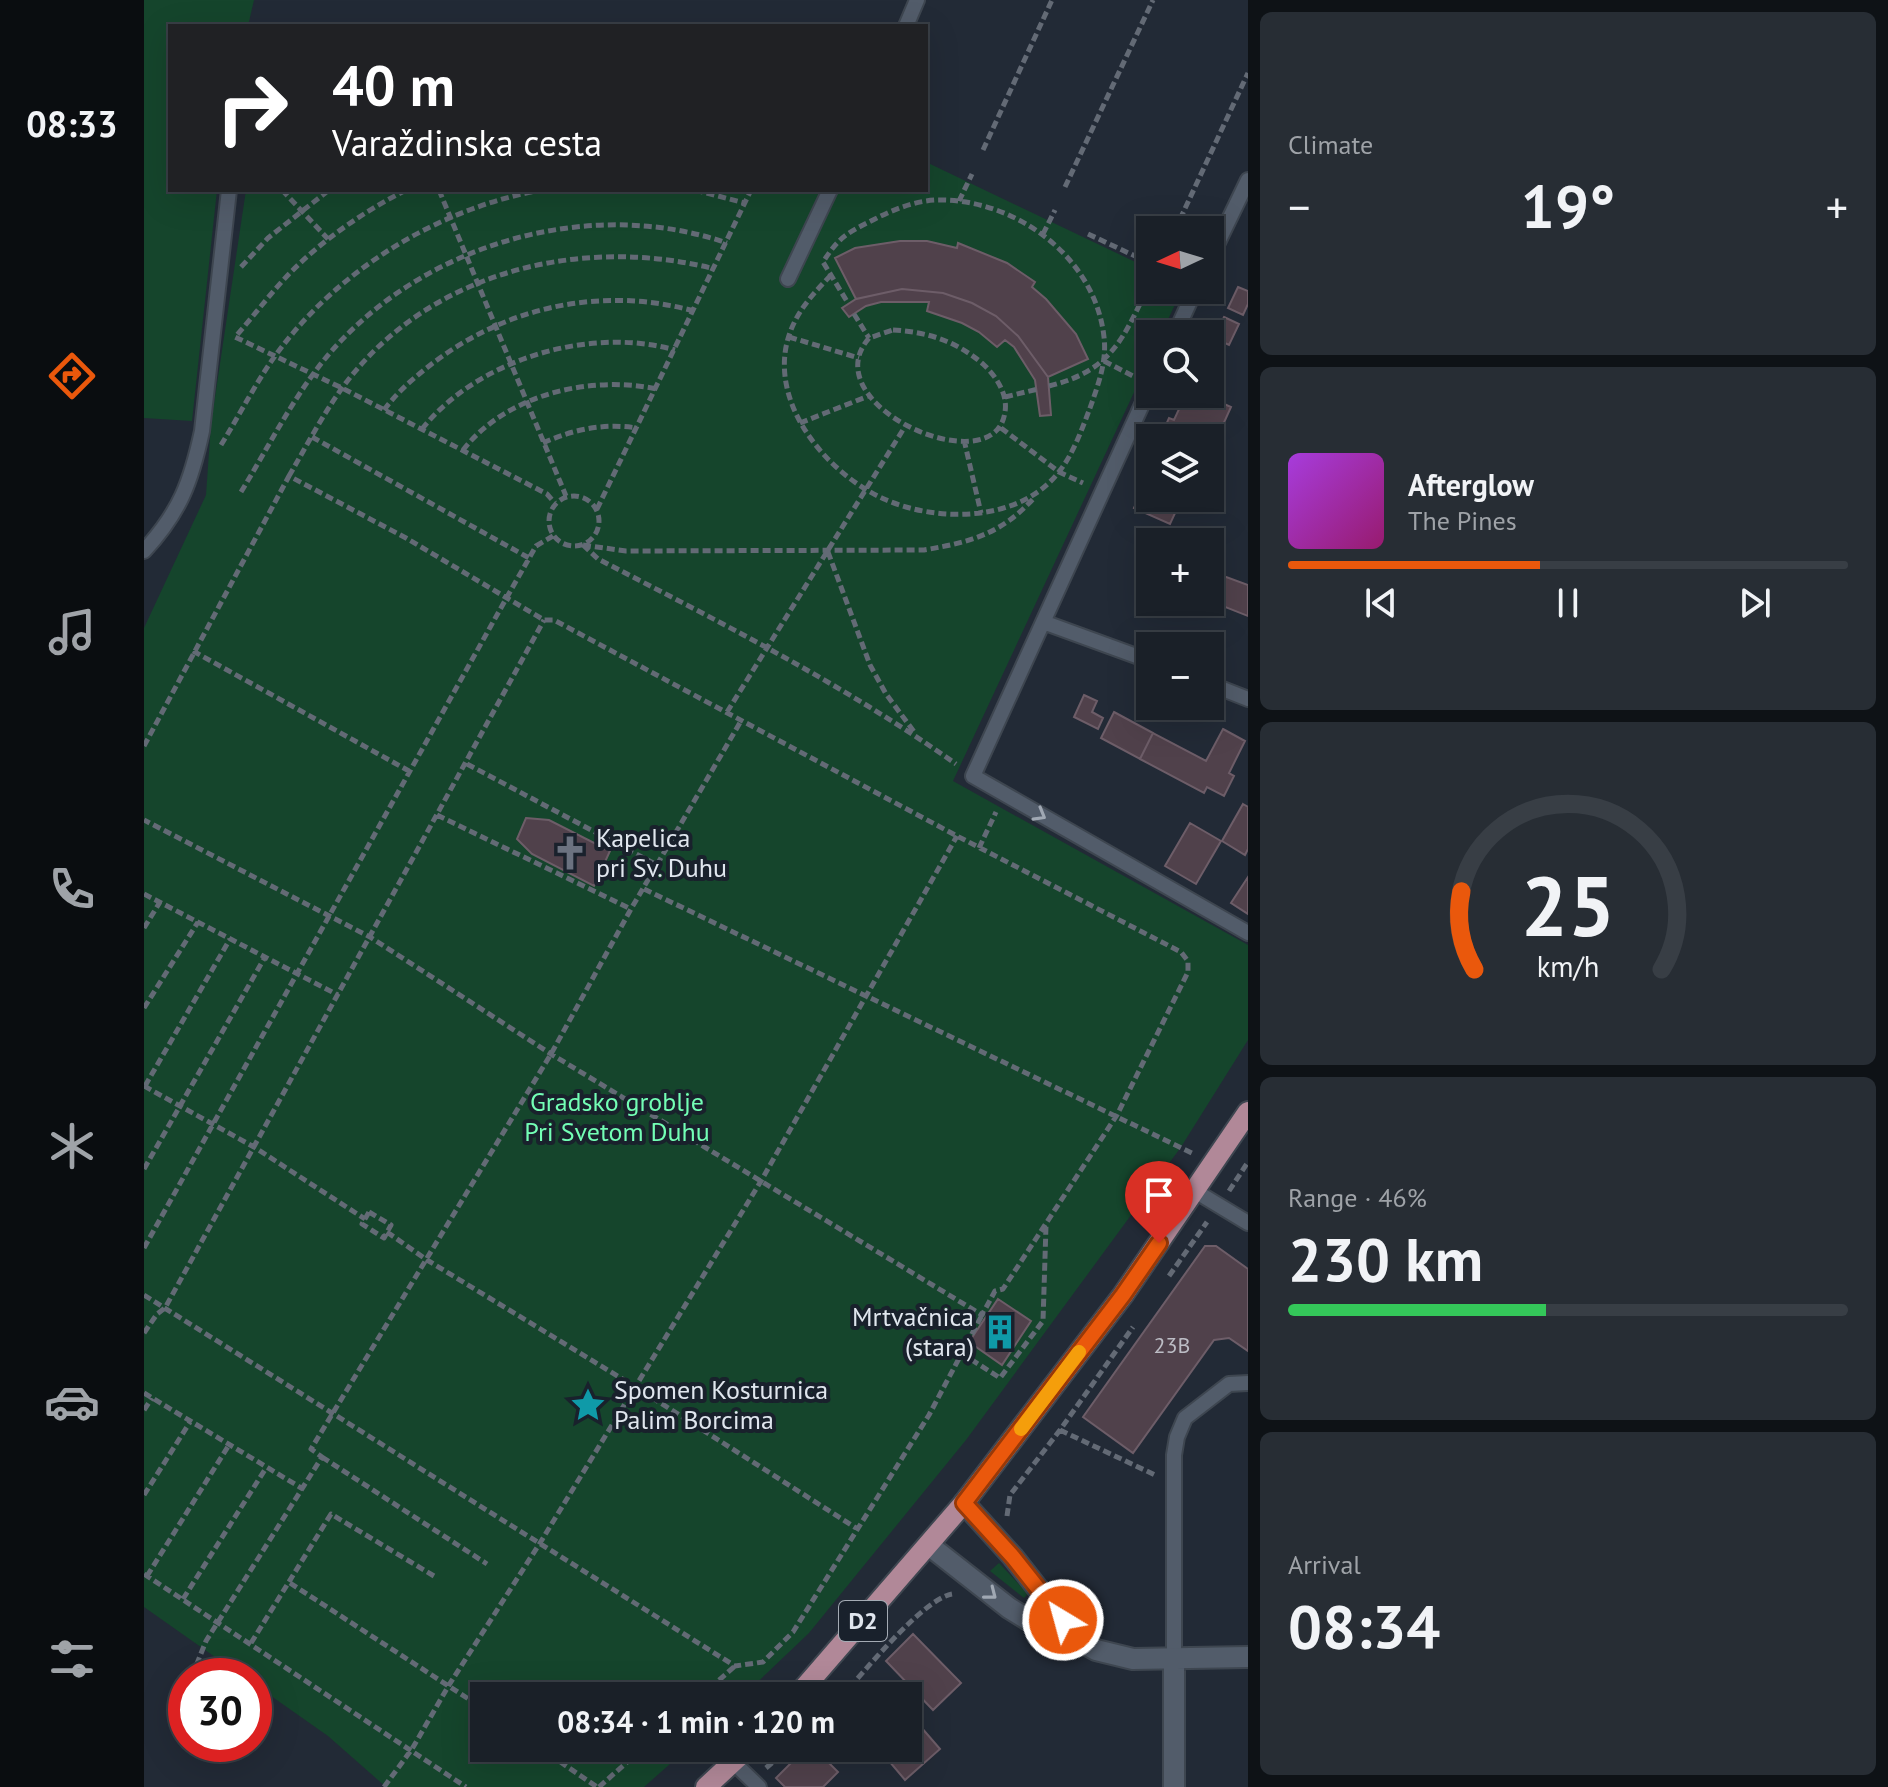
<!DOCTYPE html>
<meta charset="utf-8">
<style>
:root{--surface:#1a2028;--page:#272d34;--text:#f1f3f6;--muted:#9fa3a8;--line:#383e45;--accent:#ea580c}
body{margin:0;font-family:"PT Sans",sans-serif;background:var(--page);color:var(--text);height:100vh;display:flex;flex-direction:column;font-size:30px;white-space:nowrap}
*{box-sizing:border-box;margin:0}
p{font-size:26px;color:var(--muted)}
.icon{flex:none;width:44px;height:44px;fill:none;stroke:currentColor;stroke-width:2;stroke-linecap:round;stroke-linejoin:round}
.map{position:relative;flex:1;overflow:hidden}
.sheet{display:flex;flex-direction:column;gap:12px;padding:12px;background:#0e1216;width:640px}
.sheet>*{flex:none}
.banner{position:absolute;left:24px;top:24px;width:760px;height:168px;border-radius:0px;box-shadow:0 8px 32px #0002,0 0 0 2px var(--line);background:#202124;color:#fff;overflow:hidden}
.needle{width:52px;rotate:266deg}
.buttons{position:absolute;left:992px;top:216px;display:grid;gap:16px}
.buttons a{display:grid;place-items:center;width:88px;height:88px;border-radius:0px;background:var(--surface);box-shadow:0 8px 32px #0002,0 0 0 2px var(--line);font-size:40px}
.speed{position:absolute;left:24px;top:1658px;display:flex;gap:16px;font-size:40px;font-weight:700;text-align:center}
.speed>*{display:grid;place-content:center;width:104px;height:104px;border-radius:50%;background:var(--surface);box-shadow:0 8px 32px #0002,0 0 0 2px var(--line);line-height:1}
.speed .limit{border:12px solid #d22;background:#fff;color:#111}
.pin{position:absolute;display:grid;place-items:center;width:68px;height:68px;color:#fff;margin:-82px -34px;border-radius:50% 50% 50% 0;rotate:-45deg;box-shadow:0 0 8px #0007}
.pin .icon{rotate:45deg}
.me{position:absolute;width:88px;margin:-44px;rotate:323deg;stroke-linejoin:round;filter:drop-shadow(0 0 6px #0008)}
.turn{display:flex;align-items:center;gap:28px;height:168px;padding:0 32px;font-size:36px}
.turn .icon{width:104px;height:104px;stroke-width:2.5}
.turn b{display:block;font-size:56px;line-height:68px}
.big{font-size:60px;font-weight:600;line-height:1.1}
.sheet .tile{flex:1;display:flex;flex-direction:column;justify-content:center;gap:12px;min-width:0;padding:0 28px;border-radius:12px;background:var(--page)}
.sheet .dial{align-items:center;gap:0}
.dial svg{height:208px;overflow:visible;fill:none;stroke:var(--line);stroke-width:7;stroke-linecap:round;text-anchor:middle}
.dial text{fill:var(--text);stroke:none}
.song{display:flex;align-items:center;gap:24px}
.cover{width:96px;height:96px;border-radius:12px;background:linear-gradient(135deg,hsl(280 70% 55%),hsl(320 70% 35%))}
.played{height:8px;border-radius:4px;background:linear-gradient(90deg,var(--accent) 45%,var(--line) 45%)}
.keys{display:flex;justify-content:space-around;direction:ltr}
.heat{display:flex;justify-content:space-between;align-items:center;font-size:44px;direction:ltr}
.charge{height:12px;border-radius:6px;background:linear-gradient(90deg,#34c759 46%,var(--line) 0)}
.trip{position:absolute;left:326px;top:1682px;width:452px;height:80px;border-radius:0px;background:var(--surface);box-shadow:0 8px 32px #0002,0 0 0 2px var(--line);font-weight:600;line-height:80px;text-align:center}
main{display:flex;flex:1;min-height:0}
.tab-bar{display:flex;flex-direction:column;width:144px;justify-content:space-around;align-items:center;background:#0a0d10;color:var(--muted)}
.tab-bar .icon{width:56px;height:56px}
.tab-bar .on{color:var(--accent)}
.tab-bar b{font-size:36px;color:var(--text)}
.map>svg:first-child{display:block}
.green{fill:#15452c}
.building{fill:#50414b;stroke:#6d5d68;stroke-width:2}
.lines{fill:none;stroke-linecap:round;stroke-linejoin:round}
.service-casing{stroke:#3e4650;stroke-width:18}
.minor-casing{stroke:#3e4650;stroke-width:24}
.primary-casing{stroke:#3e4650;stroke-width:24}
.path{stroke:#636a75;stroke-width:5;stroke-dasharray:8 4;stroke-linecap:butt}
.service{stroke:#525c6a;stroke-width:14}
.minor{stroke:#525c6a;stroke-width:20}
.primary{stroke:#b18898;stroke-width:20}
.oneway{stroke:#a0a8b3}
.route-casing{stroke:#983908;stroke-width:20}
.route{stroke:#ea580c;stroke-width:14}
.slow{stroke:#f59e0b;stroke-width:14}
.labels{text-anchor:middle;stroke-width:8;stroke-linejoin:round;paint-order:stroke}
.number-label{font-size:22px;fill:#bcbdc5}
.shield{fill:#19212c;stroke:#a4abb4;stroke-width:2}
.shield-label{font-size:24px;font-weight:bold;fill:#e0e6ee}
.poi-label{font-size:26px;fill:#e0e6ee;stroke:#19212c;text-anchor:start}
.park-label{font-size:26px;fill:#73feb5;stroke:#19212c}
</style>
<main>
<nav class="tab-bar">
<b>08:33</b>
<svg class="icon on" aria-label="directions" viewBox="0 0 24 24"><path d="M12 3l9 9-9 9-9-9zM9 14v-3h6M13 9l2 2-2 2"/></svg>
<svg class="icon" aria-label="music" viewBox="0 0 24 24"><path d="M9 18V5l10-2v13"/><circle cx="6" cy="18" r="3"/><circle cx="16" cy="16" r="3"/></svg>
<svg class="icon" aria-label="phone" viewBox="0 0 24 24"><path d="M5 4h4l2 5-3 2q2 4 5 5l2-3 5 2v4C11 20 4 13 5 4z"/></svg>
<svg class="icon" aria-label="climate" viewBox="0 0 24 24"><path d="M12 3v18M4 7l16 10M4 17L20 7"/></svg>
<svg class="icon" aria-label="car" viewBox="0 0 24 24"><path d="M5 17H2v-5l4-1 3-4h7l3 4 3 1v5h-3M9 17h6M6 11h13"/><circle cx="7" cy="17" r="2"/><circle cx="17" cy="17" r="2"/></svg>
<svg class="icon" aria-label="filters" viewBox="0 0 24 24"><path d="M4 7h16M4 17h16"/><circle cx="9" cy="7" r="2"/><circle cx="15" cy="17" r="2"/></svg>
</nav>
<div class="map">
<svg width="1104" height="1787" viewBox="0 0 1104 1787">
<rect width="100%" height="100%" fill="#222a36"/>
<path class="green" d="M0 0H110L104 26H26V190H73L48 421 0 418Z
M782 162 1006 269V290H1038L1017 334H1006V358L809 781 1104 945V1040L1037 1147 822 1440 665 1633 599 1696H340V1748H544L500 1787H242L184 1736 110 1684V1676H98L0 1607V628L62 495 67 424 102 190H782Z
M855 1563 884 1594 880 1598 846 1571Z"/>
<path class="building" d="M756 241H783L813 248 814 243 863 263 891 282 888 287 902 299 932 334 944 359 904 377 874 336 852 316 828 303 799 293 758 289 712 299 691 258 711 248Z
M1094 287 1104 291V304L1099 315 1084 308Z
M758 289 799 293 828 303 852 316 874 336 904 377 907 415 896 416 891 380 870 347 861 340 853 347 835 332 818 323 783 311 785 302H737L722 306 705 317 698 308 712 299Z
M1080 317 1095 324 1085 345 1070 338Z
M1042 394H1058L1087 407 1069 447 1066 446V438H1016L1025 418 1030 420Z
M1006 473V498H1038L1026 524 990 508Z
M1074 574 1104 585V616L1066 601Z
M940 695 953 701 948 712 959 718 954 729 930 717Z
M970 712 1009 733 996 759 957 738Z
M1079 729 1101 741 1085 773 1090 776 1080 796 1063 787 1060 793 996 759 1009 733 1062 761Z
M1099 804 1104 807V849L1101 855 1078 841Z
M382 818 405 820 466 851 450 886 388 854 373 839Z
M1046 823 1077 841 1052 884 1021 866Z
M1104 877V914L1087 903Z
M1061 1246H1072L1104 1269V1351L1085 1338 1070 1340 989 1453 939 1417Z
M854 1299 887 1321 858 1365 825 1342Z
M769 1634 817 1683 789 1710 742 1661Z
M764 1712 796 1749 761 1780 734 1748H764Z
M662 1748H670L694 1772 679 1787H641L632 1778Z"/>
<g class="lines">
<g class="service-casing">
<path id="service" d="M762 26 773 0
M1066 259 1104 180
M644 279 686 190
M1031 334 1051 290
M1006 387 829 776 1104 933
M0 551C36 512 47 482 58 431L85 190
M899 622 1006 661
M1066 684 1104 699
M1051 1191 1104 1223
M1030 1659V1455L1033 1437 1041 1418 1085 1384 1104 1383
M589 1762 615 1787"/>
</g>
<g class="minor-casing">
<path id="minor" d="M820 1503 869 1557 934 1640
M786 1546 865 1608 894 1626 934 1640 952 1650 989 1659 1104 1657
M1030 1659V1787"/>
</g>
<g class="primary-casing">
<path id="primary" d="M653 1696 820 1503 979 1295 1104 1112
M562 1787 604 1748"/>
</g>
<path class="path" d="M839 150 908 0
M921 187 1009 0
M138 190 184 239
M262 190C219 212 178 240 144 275 125 295 109 317 91 337L198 388 403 494 411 503
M295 190 422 496
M551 190 601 203
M815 201 828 174
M1031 230 1104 73
M899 234 911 210
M944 234 1006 263
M97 267 124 238 185 190
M687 275C673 290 659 304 650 323 616 393 678 471 740 499 794 523 875 522 914 473 929 455 938 429 946 408 954 385 963 362 960 337 951 256 870 198 792 200 770 201 748 210 729 220 703 233 695 237 679 262L704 303
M710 314 725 338
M749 330C784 332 812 341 839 364 852 376 864 394 861 412 851 486 667 405 725 338Z
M645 337 715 358
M960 361 991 377
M905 386C968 371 981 336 1006 282
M861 397 894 389
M240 410C254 391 271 377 289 363 364 306 459 286 550 311
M656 423 727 395
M857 428 915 472 939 483
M278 429C334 359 446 326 531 350
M168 437 385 558
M820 440 837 513
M399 443C430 429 460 423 493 428
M77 445C95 416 111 384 131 356 193 270 295 208 398 190
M319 450C363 394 446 375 513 389
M145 476C166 440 186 400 214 368 302 267 445 237 571 269
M97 492C127 443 154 387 193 345 289 241 449 197 583 243
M405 521a25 25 0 1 1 50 0a25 25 0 1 1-50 0Z
M453 509 607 190
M439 545 482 551 780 550C827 542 857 534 890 498
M439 545 454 559C576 622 699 684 812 764
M684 552 726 665 742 694 771 733
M49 651 265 771
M583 712 762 425
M0 746 145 476 262 538 400 620H410L813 836 1037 952 1044 961V972L973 1115 859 1289 851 1291 838 1315 407 1054 226 937 0 820
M323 764 513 865
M293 815 487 909
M835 848 852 812
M500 889 1048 1153
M0 894 194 995
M0 928 16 902
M0 1008 54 922
M0 1086 110 1147 221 1219
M1 1086 86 939
M0 1169 121 957
M1085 1191 1104 1162
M225 1212 247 1225 240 1238 218 1224Z
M243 1232 283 1260 490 1386 712 1528
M0 1248 363 597 392 546 409 536
M1025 1276 1063 1222
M0 1295 591 1666 619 1662 649 1632 785 1415 838 1315
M0 1333 13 1314 21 1308 400 620
M817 1353 856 1378 899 1321 902 1226
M0 1393 159 1489
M0 1410 8 1398
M916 1430 1011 1475
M178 1457 343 1564
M0 1495 46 1422
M863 1516 866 1495 916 1430 989 1327
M0 1574 322 1787
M3 1576 85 1445
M146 1583 340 1709
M39 1599 122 1468
M107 1643 187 1514 290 1576
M48 1676 62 1641 178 1457 167 1449 407 1054 487 909 597 721
M557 1696 591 1666
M698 1696C720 1672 779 1599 808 1594
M37 1714 42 1698
M396 1748 453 1787
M622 1768 645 1748
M240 1787 268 1749 305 1685 396 1543 617 1181 813 836
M455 1787 499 1748"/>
<use href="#service" class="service"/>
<use href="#minor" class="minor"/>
<use href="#primary" class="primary"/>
</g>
<defs><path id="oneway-chevron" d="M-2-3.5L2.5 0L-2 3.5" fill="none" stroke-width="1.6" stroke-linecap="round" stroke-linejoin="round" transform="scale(2)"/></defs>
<g class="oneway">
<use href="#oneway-chevron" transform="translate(896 815) rotate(30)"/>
<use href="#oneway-chevron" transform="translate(847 1594) rotate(38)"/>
</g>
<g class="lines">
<g class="route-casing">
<path id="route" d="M919 1620 869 1557 820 1503 979 1295 1015 1243"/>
</g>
<use href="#route" class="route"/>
<path class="slow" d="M877 1429 935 1352"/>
</g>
<defs>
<g id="church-bare" transform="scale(2.76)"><path d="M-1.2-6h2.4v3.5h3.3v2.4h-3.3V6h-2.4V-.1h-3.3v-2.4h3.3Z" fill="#6b7280" stroke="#19212c" stroke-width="2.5" paint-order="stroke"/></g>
<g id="building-bare" transform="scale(2.76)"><path d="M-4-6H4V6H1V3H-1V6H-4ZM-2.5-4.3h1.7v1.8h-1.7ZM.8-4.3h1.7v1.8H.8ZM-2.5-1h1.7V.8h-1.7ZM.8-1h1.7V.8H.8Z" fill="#0f9aa8" stroke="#19212c" stroke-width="2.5" paint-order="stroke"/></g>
<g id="sight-bare" transform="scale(2.76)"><path d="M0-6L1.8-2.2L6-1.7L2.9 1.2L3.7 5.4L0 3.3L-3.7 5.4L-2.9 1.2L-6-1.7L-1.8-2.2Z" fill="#0f9aa8" stroke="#19212c" stroke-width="2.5" paint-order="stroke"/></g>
</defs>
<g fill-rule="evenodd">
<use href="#church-bare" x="426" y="853"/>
<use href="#building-bare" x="856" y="1332"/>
<use href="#sight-bare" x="444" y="1405"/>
</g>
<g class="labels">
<g class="number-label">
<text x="1028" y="1353">23B</text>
</g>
<rect class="shield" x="695" y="1601" width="48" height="40" rx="6"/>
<g class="shield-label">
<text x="719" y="1629">D2</text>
</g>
<g class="poi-label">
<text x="452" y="847">Kapelica<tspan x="452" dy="30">pri Sv. Duhu</tspan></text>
<text x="830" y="1326" text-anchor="end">Mrtvačnica<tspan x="830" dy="30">(stara)</tspan></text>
<text x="470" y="1399">Spomen Kosturnica<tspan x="470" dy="30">Palim Borcima</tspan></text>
</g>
<g class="park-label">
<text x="473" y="1111">Gradsko groblje<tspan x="473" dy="30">Pri Svetom Duhu</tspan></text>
</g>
</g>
</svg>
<div class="buttons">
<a><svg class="needle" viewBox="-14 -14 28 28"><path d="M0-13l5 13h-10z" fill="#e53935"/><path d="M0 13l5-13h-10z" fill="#9fa3a8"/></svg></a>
<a><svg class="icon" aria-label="search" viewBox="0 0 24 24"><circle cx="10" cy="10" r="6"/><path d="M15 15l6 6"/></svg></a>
<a><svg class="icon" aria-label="layers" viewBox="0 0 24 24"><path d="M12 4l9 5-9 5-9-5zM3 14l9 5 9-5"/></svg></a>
<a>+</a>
<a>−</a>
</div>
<div class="speed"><div class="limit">30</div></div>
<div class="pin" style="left:1015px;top:1243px;background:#d93025"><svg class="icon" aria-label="arrive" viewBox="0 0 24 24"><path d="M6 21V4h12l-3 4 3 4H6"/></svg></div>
<svg class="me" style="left:919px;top:1620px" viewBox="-20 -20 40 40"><circle r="17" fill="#ea580c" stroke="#fff" stroke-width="3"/><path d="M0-11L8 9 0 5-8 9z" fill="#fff"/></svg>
<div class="trip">08:34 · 1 min · 120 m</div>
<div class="banner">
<div class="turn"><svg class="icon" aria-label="right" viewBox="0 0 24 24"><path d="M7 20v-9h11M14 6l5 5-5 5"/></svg><div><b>40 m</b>Varaždinska cesta</div></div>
</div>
</div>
<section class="sheet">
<div class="tile"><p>Climate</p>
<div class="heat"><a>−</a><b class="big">19°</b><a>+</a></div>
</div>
<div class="tile">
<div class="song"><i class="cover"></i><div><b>Afterglow</b><p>The Pines</p></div></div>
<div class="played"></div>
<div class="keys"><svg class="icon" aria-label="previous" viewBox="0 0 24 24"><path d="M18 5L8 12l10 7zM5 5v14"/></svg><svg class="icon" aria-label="pause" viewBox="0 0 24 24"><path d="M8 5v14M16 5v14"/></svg><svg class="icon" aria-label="next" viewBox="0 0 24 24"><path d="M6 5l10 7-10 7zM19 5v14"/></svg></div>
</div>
<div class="tile dial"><svg viewBox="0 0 100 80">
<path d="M14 69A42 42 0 1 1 86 69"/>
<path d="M14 69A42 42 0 0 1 9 39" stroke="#ea580c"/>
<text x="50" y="56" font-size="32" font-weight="700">25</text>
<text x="50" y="72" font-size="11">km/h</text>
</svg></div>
<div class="tile"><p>Range · 46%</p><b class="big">230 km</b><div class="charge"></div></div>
<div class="tile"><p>Arrival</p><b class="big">08:34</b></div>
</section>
</main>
